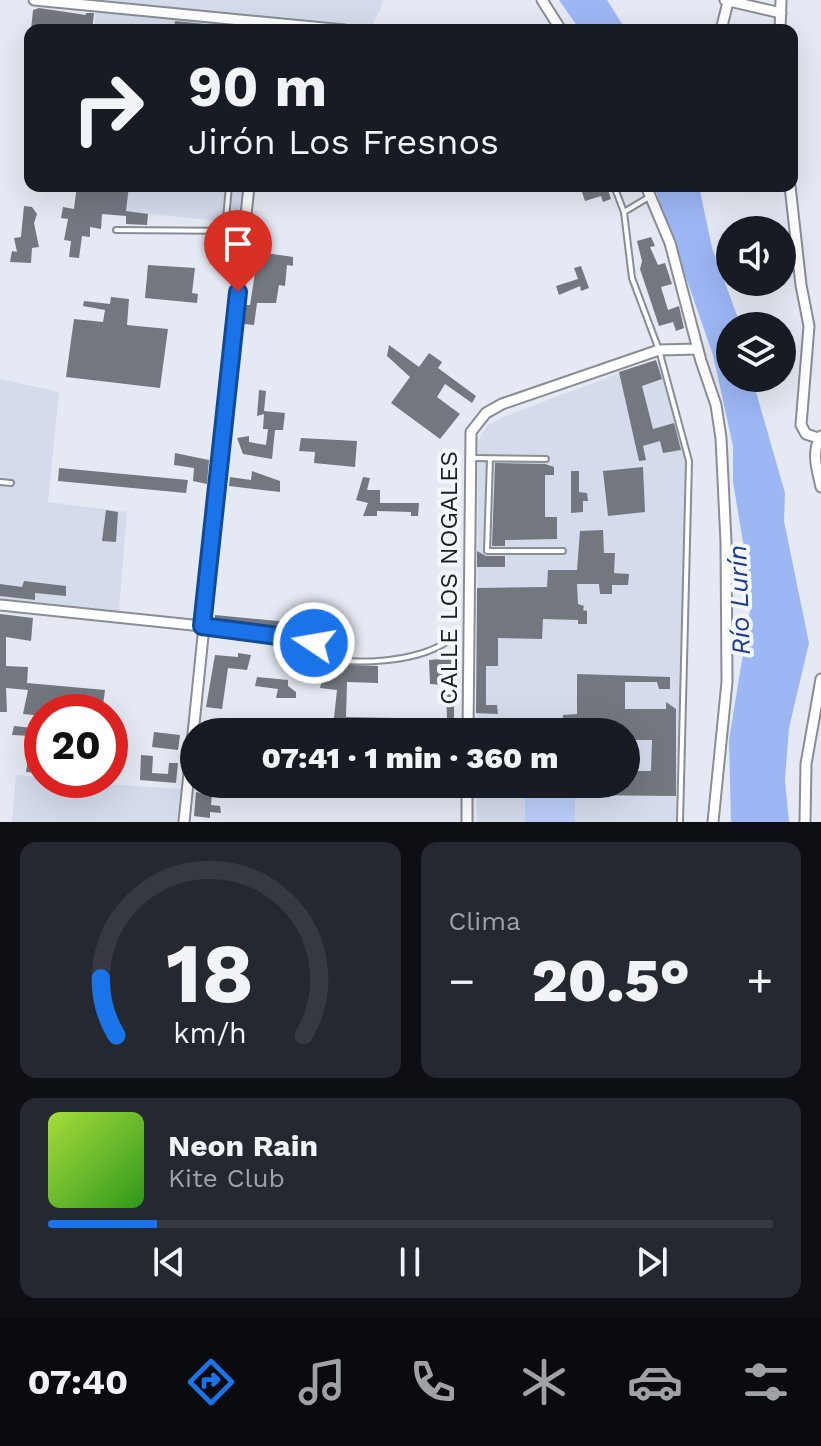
<!DOCTYPE html>
<html lang="es">
<meta charset="utf-8">
<style>
:root{--surface:#171b24;--page:#242831;--text:#f1f3f6;--muted:#9ea1a6;--line:#363941;--accent:#1a73e8}
body{margin:0;font-family:"Work Sans",sans-serif;background:var(--page);color:var(--text);height:100vh;display:flex;flex-direction:column;font-size:30px;white-space:nowrap}
*{box-sizing:border-box;margin:0}
p{font-size:26px;color:var(--muted)}
.icon{flex:none;width:44px;height:44px;fill:none;stroke:currentColor;stroke-width:2;stroke-linecap:round;stroke-linejoin:round}
.map{position:relative;height:822px;overflow:hidden}
.sheet{display:flex;flex-direction:column;gap:20px;padding:20px;background:#0d0f14;flex:1}
.sheet>*{flex:none}
.top-card{position:absolute;left:24px;top:24px;width:774px;height:168px;border-radius:16px;box-shadow:0 8px 32px #0002;background:#171b24;color:var(--text);overflow:hidden}
.controls{position:absolute;left:716px;top:216px;display:grid;gap:16px}
.controls a{display:grid;place-items:center;width:80px;height:80px;border-radius:50%;background:var(--surface);box-shadow:0 8px 32px #0002;font-size:40px}
.speed{position:absolute;left:24px;top:694px;display:flex;gap:16px;font-size:40px;font-weight:700;text-align:center}
.speed>*{display:grid;place-content:center;width:104px;height:104px;border-radius:50%;background:var(--surface);box-shadow:0 8px 32px #0002;line-height:1}
.speed .limit{border:12px solid #d22;background:#fff;color:#111}
.pin{position:absolute;display:grid;place-items:center;width:68px;height:68px;color:#fff;margin:-82px -34px;border-radius:50% 50% 50% 0;rotate:-45deg;box-shadow:0 0 8px #0007}
.pin .icon{rotate:45deg}
.me{position:absolute;width:88px;margin:-44px;rotate:282deg;stroke-linejoin:round;filter:drop-shadow(0 0 6px #0008)}
.turn{display:flex;align-items:center;gap:28px;height:168px;padding:0 32px;font-size:36px}
.turn .icon{width:104px;height:104px;stroke-width:2.5}
.turn b{display:block;font-size:56px;line-height:68px}
.big{font-size:60px;font-weight:800;line-height:1.1}
.sheet .tile{flex:1;display:flex;flex-direction:column;justify-content:center;gap:12px;min-width:0;padding:0 28px;border-radius:16px;background:var(--page)}
.sheet .dial{align-items:center;gap:0}
.dial svg{height:208px;overflow:visible;fill:none;stroke:var(--line);stroke-width:7;stroke-linecap:round;text-anchor:middle}
.dial text{fill:var(--text);stroke:none}
.song{display:flex;align-items:center;gap:24px}
.cover{width:96px;height:96px;border-radius:12px;background:linear-gradient(135deg,hsl(80 70% 55%),hsl(110 70% 35%))}
.played{height:8px;border-radius:4px;background:linear-gradient(90deg,var(--accent) 15%,var(--line) 15%)}
.keys{display:flex;justify-content:space-around;direction:ltr}
.heat{display:flex;justify-content:space-between;align-items:center;font-size:44px;direction:ltr}
.sheet .tiles{flex:1;display:grid;gap:20px;grid-template-columns:1fr 1fr}
.tile:last-child{grid-column:span 2}
.trip{position:absolute;left:180px;top:718px;width:460px;height:80px;border-radius:40px;background:var(--surface);box-shadow:0 8px 32px #0002;font-weight:800;line-height:80px;text-align:center}
.dock{display:flex;height:128px;justify-content:space-around;align-items:center;background:#090b0e;color:var(--muted)}
.dock .icon{width:56px;height:56px}
.dock .active{color:var(--accent)}
.dock b{font-size:36px;color:var(--text)}
.map>svg:first-child{display:block}
.built{fill:#d4dcec}
.green{fill:#bbcffa}
.water{fill:#9db7f5}
.building{fill:#73777f}
.lines{fill:none;stroke-linecap:round;stroke-linejoin:round}
.lane-casing{stroke:#898d95;stroke-width:8}
.street-casing{stroke:#898d95;stroke-width:13}
.lane{stroke:#fff;stroke-width:4}
.street{stroke:#fff;stroke-width:9}
.route-casing{stroke:#114b97;stroke-width:20}
.route{stroke:#1a73e8;stroke-width:14}
.labels{text-anchor:middle;stroke-width:8;stroke-linejoin:round;paint-order:stroke}
.street-label{font-size:24px;fill:#1e1f22;stroke:#f3f7fe}
.water-label{font-size:26px;font-style:italic;fill:#1f3a90;stroke:#f3f7fe}
</style>
<div class="map">
<svg width="821" height="822" viewBox="0 0 821 822">
<rect width="100%" height="100%" fill="#e5e9f3"/>
<path class="built" d="M65 0H384L372 26 399 30H271L272 20Z
M96 11 260 29 94 30Z
M76 186H242L238 223 74 206Z
M651 361 662 362 685 447 688 475 682 822H477V784H626V732H477L478 441 487 426 503 417Z
M0 379 59 392 48 502 127 512 119 611 0 600Z
M16 775 42 777V780L181 789 178 822H12Z"/>
<path class="green" d="M525 795 575 796V822H525Z"/>
<path class="water" d="M559 0H607L626 30H580Z
M654 186H699L712 248 741 326H730V378H752L785 493 784 521 809 643 789 728 785 780 789 822H731L729 740 750 611 747 566 733 482V446L713 355Z"/>
<path class="building" d="M39 8 86 15V13H94L92 30H31L33 10Z
M175 21 254 29V30H174Z
M77 186H129L126 211 148 214 147 225 126 224V216L102 214 101 229 90 227V237L82 236 79 258 69 257 71 241 64 240 68 219 61 218 63 207 74 209Z
M580 186H607L611 199 603 202 601 196 585 201Z
M24 206 32 207 37 214 34 223 39 247 32 248 31 263 10 262 12 251 17 252 14 238 21 237Z
M651 237 655 246 650 247 658 265 665 263 672 284 661 287 668 310 679 306 684 328 676 331 673 322 659 326 640 269 642 261 637 241Z
M266 253 293 257V266L287 265 285 286 279 285 276 303H257L254 325 244 324 246 305H250L256 266 263 267Z
M148 265 195 268 192 293 198 294 197 303 145 298Z
M581 266 589 288 581 291 580 286 559 295 556 286 578 279 574 268Z
M111 297 129 299 127 325 168 329 160 388 66 377 74 319 103 322 105 310 83 306 84 301 110 304Z
M389 345 419 367 429 353 442 362 438 368 476 396 472 403 445 384 437 397 460 414 440 439 391 403 410 377 387 356Z
M656 360 662 379 642 386 653 429 674 423 681 450 663 453 660 441 643 446 646 460 639 461 619 372Z
M259 390 266 391 264 411 285 413 283 430H275L272 459 243 454 237 438 249 436V442L266 445 268 429H263L264 414 257 416Z
M301 438 357 441 355 467 314 463 315 452 299 451Z
M175 453 209 460 207 484 193 481 194 468 174 465Z
M495 463 545 464 554 467V475H545V517H557V539L505 540V546H492Z
M643 467 645 512 608 516 603 471Z
M59 468 188 480 186 493 58 481Z
M252 471 280 481V492L229 486 230 477 251 480Z
M571 471H579V492L587 493 588 501H583V512L571 513Z
M363 477 370 478 367 490H380V503H419L418 516H411V512L377 511V516H363L368 503 356 500Z
M106 510 118 512 116 542 102 541Z
M603 530 604 553H615L614 573 629 574 628 585H612V594H600L599 584H577L578 604 584 606 583 610 587 611V624H578V620L543 619 542 639 498 638V666H486V705H497L498 714 476 713 477 588 547 587 548 570H577L580 531Z
M477 551 486 556H505V567H477Z
M24 581 66 586V596L35 593V600L0 596V584L22 587Z
M0 614 33 618 31 641 6 637V666L28 667 27 683 105 690 102 712H42V766L39 765V773L26 772 32 736 12 735 14 726 33 728 34 715 23 714 28 690 6 688 7 712H0V635H3H0Z
M215 615 341 627 339 656 324 654 326 637 215 622Z
M238 653 251 655 247 670 228 668 222 709 206 707 215 655 238 657Z
M454 658V727H333L337 690 320 688 326 664 378 666V683L347 682 346 717 447 719 446 685 430 684 429 660Z
M577 674 670 677V689H659L657 682H625V709H666V702L676 709V796L579 795 578 784H626V771H651L652 740H626V732H563V715L577 714Z
M257 677 288 680V686L296 692V698H276L278 689 255 686Z
M154 732 180 735 178 750 152 747Z
M141 755 153 756 152 773 168 774 169 763H178L176 783 140 780Z
M196 792 212 795 211 805 220 806 221 813 210 812V818L194 816Z"/>
<g class="lines">
<g class="lane-casing">
<path id="lane" d="M614 186 624 212 632 278 659 350 689 461 680 822
M624 212 649 197
M226 219 229 186
M116 230 242 231
M782 243 794 241
M472 458 546 459
M490 459 487 551H563
M0 482 11 483
M206 626 301 639 300 674 310 678 320 671 321 659C359 664 412 663 445 643
M301 639 314 643 321 659"/>
</g>
<g class="street-casing">
<path id="street" d="M34 0 345 30
M542 0 561 30
M725 0 781 13
M721 30 728 2
M780 30 781 0
M646 186 670 243 701 361 716 405 721 438 726 542 727 682 713 822
M790 186 801 285 809 326 801 425 806 434 821 439
M821 436C811 452 817 469 821 487
M0 605 202 626
M468 732 471 432 486 413 502 404 659 350 698 349
M184 822 249 186
M467 822V784
M805 822 806 764 821 679"/>
</g>
<use href="#lane" class="lane"/>
<use href="#street" class="street"/>
</g>
<g class="lines">
<g class="route-casing">
<path id="route" d="M238 292 202 626 301 639 314 643"/>
</g>
<use href="#route" class="route"/>
</g>
<g class="labels">
<g class="street-label">
<text transform="translate(449 578) rotate(-90)" y="8">CALLE LOS NOGALES</text>
</g>
<g class="water-label">
<text transform="translate(739 600) rotate(-92)" y="9">Río Lurín</text>
</g>
</g>
</svg>
<div class="controls">
<a><svg class="icon" aria-label="sound" viewBox="0 0 24 24"><path d="M4 9h4l5-4v14l-5-4H4zM17 9q2 3 0 6"/></svg></a>
<a><svg class="icon" aria-label="layers" viewBox="0 0 24 24"><path d="M12 4l9 5-9 5-9-5zM3 14l9 5 9-5"/></svg></a>
</div>
<div class="speed"><div class="limit">20</div></div>
<div class="pin" style="left:238px;top:292px;background:#d93025"><svg class="icon" aria-label="arrive" viewBox="0 0 24 24"><path d="M6 21V4h12l-3 4 3 4H6"/></svg></div>
<svg class="me" style="left:314px;top:643px" viewBox="-20 -20 40 40"><circle r="17" fill="#1a73e8" stroke="#fff" stroke-width="3"/><path d="M0-11L8 9 0 5-8 9z" fill="#fff"/></svg>
<div class="trip">07:41 · 1 min · 360 m</div>
<div class="top-card">
<div class="turn"><svg class="icon" aria-label="right" viewBox="0 0 24 24"><path d="M7 20v-9h11M14 6l5 5-5 5"/></svg><div><b>90 m</b>Jirón Los Fresnos</div></div>
</div>
</div>
<section class="sheet">
<div class="tiles">
<div class="tile dial"><svg viewBox="0 0 100 80">
<path d="M14 69A42 42 0 1 1 86 69"/>
<path d="M14 69A42 42 0 0 1 8 47" stroke="#1a73e8"/>
<text x="50" y="56" font-size="32" font-weight="700">18</text>
<text x="50" y="72" font-size="11">km/h</text>
</svg></div>
<div class="tile"><p>Clima</p>
<div class="heat"><a>−</a><b class="big">20.5°</b><a>+</a></div>
</div>
<div class="tile">
<div class="song"><i class="cover"></i><div><b>Neon Rain</b><p>Kite Club</p></div></div>
<div class="played"></div>
<div class="keys"><svg class="icon" aria-label="previous" viewBox="0 0 24 24"><path d="M18 5L8 12l10 7zM5 5v14"/></svg><svg class="icon" aria-label="pause" viewBox="0 0 24 24"><path d="M8 5v14M16 5v14"/></svg><svg class="icon" aria-label="next" viewBox="0 0 24 24"><path d="M6 5l10 7-10 7zM19 5v14"/></svg></div>
</div>
</div>
</section>
<nav class="dock">
<b>07:40</b>
<svg class="icon active" aria-label="directions" viewBox="0 0 24 24"><path d="M12 3l9 9-9 9-9-9zM9 14v-3h6M13 9l2 2-2 2"/></svg>
<svg class="icon" aria-label="music" viewBox="0 0 24 24"><path d="M9 18V5l10-2v13"/><circle cx="6" cy="18" r="3"/><circle cx="16" cy="16" r="3"/></svg>
<svg class="icon" aria-label="phone" viewBox="0 0 24 24"><path d="M5 4h4l2 5-3 2q2 4 5 5l2-3 5 2v4C11 20 4 13 5 4z"/></svg>
<svg class="icon" aria-label="climate" viewBox="0 0 24 24"><path d="M12 3v18M4 7l16 10M4 17L20 7"/></svg>
<svg class="icon" aria-label="car" viewBox="0 0 24 24"><path d="M5 17H2v-5l4-1 3-4h7l3 4 3 1v5h-3M9 17h6M6 11h13"/><circle cx="7" cy="17" r="2"/><circle cx="17" cy="17" r="2"/></svg>
<svg class="icon" aria-label="filters" viewBox="0 0 24 24"><path d="M4 7h16M4 17h16"/><circle cx="9" cy="7" r="2"/><circle cx="15" cy="17" r="2"/></svg>
</nav>
